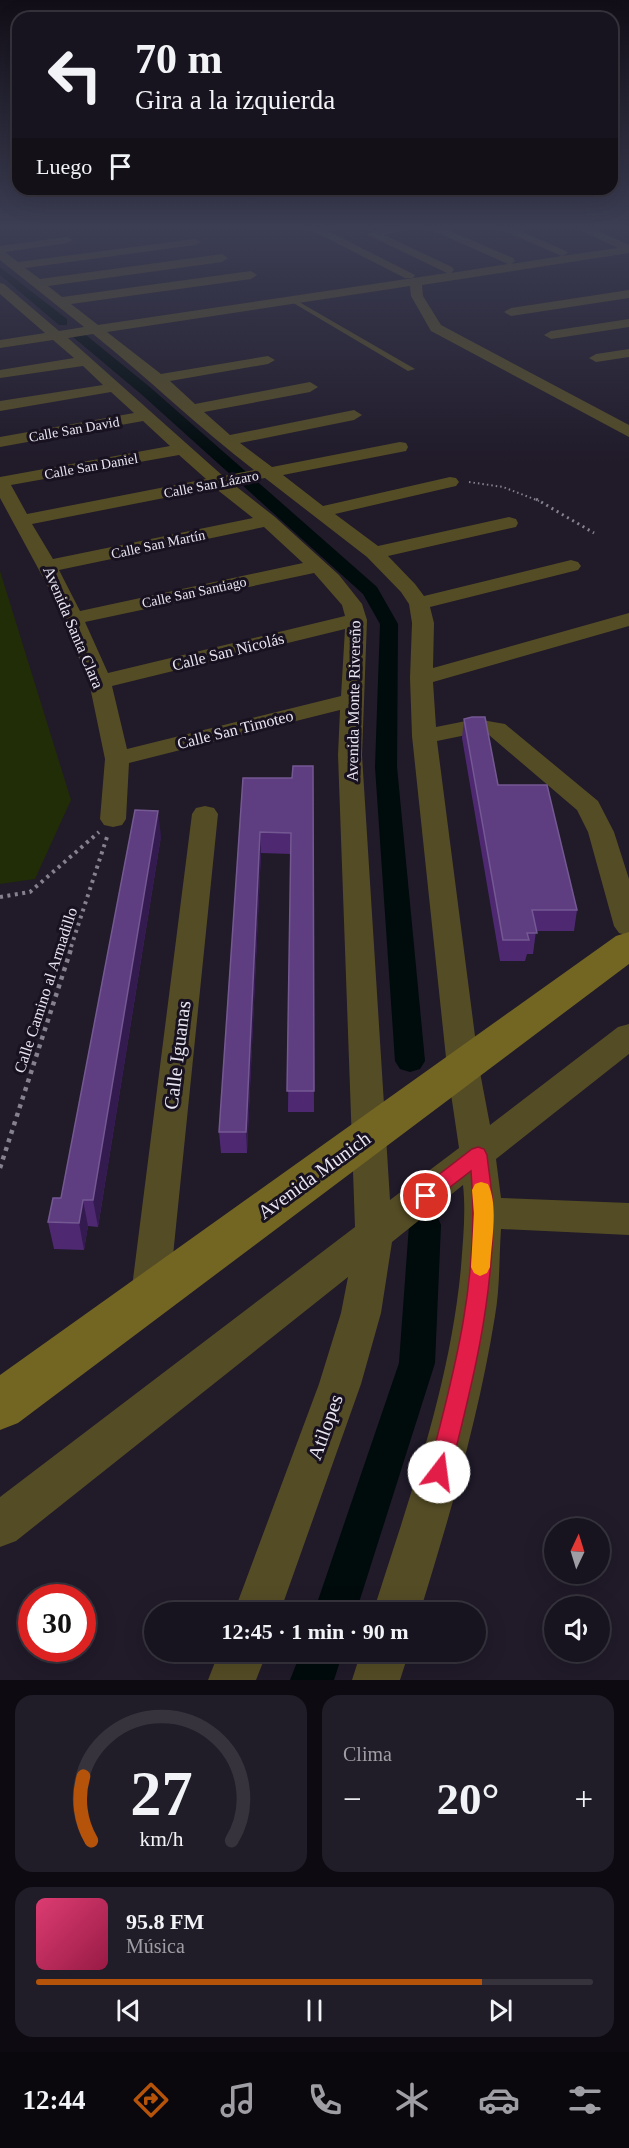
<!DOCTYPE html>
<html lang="es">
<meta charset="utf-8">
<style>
:root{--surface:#18141f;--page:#211d28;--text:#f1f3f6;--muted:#9f9ea4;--line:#36333d;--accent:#b45309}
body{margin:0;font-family:Georgia,serif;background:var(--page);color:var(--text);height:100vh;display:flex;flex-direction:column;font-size:22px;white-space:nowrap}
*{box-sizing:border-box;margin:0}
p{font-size:20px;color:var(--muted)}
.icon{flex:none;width:33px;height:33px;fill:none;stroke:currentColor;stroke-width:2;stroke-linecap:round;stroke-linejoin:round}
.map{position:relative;height:1680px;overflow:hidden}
.side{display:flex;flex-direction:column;gap:15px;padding:15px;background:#0d0b11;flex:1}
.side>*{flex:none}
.banner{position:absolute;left:12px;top:12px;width:606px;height:183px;border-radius:18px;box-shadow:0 6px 24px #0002,0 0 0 2px var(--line);background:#18141f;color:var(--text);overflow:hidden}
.needle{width:39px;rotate:4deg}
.buttons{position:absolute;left:544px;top:1518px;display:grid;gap:12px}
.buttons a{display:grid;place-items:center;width:66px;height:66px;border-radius:50%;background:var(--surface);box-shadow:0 6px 24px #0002,0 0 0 2px var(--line);font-size:30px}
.speed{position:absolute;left:18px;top:1584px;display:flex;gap:12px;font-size:30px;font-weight:700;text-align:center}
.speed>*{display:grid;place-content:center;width:78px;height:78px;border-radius:50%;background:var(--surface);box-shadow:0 6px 24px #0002,0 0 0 2px var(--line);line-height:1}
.speed .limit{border:9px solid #d22;background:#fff;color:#111}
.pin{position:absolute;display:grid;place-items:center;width:51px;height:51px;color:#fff;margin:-26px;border:3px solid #fff;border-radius:50%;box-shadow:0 2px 6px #0007}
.me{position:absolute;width:66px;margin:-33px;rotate:15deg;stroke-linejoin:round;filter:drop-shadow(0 0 4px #0008)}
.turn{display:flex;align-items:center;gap:21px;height:126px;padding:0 24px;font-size:27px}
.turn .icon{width:78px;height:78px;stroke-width:2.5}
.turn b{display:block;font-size:42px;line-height:51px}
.then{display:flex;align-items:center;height:57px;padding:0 24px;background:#0003;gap:12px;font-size:22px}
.big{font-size:45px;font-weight:600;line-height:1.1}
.side .card{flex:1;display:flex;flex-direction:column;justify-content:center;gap:9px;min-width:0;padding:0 21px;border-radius:18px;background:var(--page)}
.side .dial{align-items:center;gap:0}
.dial svg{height:156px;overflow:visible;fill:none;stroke:var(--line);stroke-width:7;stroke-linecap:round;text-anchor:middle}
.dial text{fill:var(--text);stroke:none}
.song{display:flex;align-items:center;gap:18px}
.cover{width:72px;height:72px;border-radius:9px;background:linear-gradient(135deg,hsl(340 70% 55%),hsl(340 70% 35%))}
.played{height:6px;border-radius:3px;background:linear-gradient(90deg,var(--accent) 80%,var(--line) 80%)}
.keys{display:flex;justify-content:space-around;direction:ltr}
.heat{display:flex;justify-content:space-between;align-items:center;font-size:33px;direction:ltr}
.side .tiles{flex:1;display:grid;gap:15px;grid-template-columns:1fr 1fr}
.card:last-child{grid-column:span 2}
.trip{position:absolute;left:144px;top:1602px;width:342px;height:60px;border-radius:30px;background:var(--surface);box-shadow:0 6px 24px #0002,0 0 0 2px var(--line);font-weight:600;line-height:60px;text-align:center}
.menu{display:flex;height:96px;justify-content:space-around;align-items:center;background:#0a080c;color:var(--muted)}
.menu .icon{width:42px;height:42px}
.menu .selected{color:var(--accent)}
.menu b{font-size:27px;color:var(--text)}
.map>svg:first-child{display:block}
.green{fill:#202d06}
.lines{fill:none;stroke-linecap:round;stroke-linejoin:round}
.canal{fill:#000b0c;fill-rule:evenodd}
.path-far3{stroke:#86818e;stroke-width:2;stroke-dasharray:1.5 3;stroke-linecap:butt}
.path-far2{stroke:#86818e;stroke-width:3;stroke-dasharray:2 4;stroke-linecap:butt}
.path-far1{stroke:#86818e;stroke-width:4;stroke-dasharray:3 4.5;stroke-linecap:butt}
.path{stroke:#86818e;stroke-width:4.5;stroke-dasharray:4 5;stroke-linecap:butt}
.lane{fill:#544c25;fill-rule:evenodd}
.street{fill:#544c25;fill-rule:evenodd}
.secondary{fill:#736623;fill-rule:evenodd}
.wall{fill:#4e2972}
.shaded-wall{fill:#341b4f}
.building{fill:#5e3d80;stroke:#745892;stroke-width:1.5}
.route{fill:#e11d48;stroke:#92132f;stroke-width:1.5}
.slow{fill:#f59e0b}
.labels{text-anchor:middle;stroke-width:6;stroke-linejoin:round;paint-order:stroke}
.far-street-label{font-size:14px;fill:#e9e5f0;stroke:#171120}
.street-label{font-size:16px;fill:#e9e5f0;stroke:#171120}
.near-street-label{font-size:20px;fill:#e9e5f0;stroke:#171120}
</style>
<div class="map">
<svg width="629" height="1680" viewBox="0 0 629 1680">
<rect width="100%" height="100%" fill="#201a29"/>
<path class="green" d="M0 571 71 800 35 879 0 884Z"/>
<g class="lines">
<path class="canal" d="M0 267 67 319V325H59L0 275Z
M77 330 81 331 151 388 377 587 398 624 397 767 425 1061 420 1069 410 1072 400 1069 395 1061 375 767 380 624 363 594 141 394 73 337V331Z
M425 1211 437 1215 441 1225 435 1363 356 1612H314L399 1363 409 1225 413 1215Z
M301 1652H343L334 1680H290Z"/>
<path class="path-far3" d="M469 482 503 487 539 501"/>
<path class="path-far2" d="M536 499 594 533"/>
<path class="path-far1" d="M0 897 30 892 99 832
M71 947 107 837"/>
<path class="path" d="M0 1168 72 946"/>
<path class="lane" d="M290 299H294L415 369 408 371 290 301Z"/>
<path class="street" d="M307 228H322L415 275 413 278H405Z
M384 228H411L384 235 452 267 454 270 451 273 508 264 427 228H443L513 258 515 261 511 264 562 256 497 228H513L566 251 568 253 562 256 618 248 576 228H591L629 245V253L422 285 423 296 441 325 629 425V437L431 331 411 296 410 286 107 332 161 374 268 356 275 360 268 364 170 381 195 404 310 382 318 387 310 392 204 412 230 435 354 410 362 415 354 420 240 443 272 467 400 442 406 443 408 447 406 451 283 475 323 506 450 477 456 478 459 482 456 486 335 514 378 546 509 517 516 519 518 523 516 527 388 556 415 584 424 596 571 560 578 562 581 566 578 570 430 607 434 623 433 668 629 613V626L433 682 436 727 476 719 505 724 598 801 614 832 629 879V936L619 933 614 926 588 832 577 810 489 735 476 733 437 741 479 1067 490 1125 618 1027 629 1024V1054L496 1159 501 1198 629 1203V1235L501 1229C499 1258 500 1288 495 1316 479 1416 450 1515 420 1612H373C409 1499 450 1386 461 1267 463 1239 466 1213 463 1185L392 1242 381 1313 361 1384 280 1612H234L319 1384 341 1313 348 1277 16 1541 0 1547V1497L355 1227 338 755 340 710 129 763 126 819 122 825 113 827 104 825 100 819 105 759 89 682 52 594 0 498V477L170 446 143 421 0 447V437L134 413 111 392 0 411V401L103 385 83 366 0 378V370L74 358 53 340 0 348V340L45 333 0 294V283L4 284 59 331 84 327 0 260V246L67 237 73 240 67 243 5 252 18 262 195 239 201 242 195 245 25 268 40 279 222 254 228 258 222 262 48 286 62 297 251 271 257 275 251 279 71 304 98 325 447 273 366 234ZM93 334C148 378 198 427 254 470L223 476 68 338ZM179 455 206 479 27 514 11 485ZM265 478 367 557 401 592 409 604 412 623 410 678 412 736 447 1067 459 1148 390 1200 362 755 367 620 362 604 339 575 275 517 233 484ZM215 488 253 518 53 559 32 524ZM264 527 303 563 80 611 59 570ZM314 573 342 605 345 616 108 673 85 622ZM345 629 341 696 127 749 112 686Z
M629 290V298L511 316 504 312 511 308Z
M629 319V327L551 339 544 335 551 331Z
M629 349V357L596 362 589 358 596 354Z
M205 806 214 808 218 814 169 1295 164 1307 150 1313 136 1307 131 1295 192 814 196 808Z
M219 1652H267L256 1680H208Z
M361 1652H409L400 1680H352Z"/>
<path class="secondary" d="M629 932V964L18 1423 0 1430V1375L616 936Z"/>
</g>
<path class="wall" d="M464 719 498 785 577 910 574 931H536L533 954H527L525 961H500L462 738Z
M313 766 314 1112H288L291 854 261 853 247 1153H221L219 1132 243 778H292Z
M161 836 98 1227 88 1226 84 1250 54 1249 48 1222 61 1198Z"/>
<path class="shaded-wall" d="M158 811 161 836 98 1227 93 1200Z
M260 832 261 853 247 1153 246 1132Z
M83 1200 88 1226 84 1250 79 1223Z"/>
<path class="building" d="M472 717H485L498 785H547L577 910H532L537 933H527L529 940H503L464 719Z
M293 766H313L314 1091H287L291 833 260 832 246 1132H219L243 778H292Z
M135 810 158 811 93 1200H83L79 1223 48 1222 53 1198H61Z"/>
<linearGradient id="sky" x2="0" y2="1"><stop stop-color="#120e17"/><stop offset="0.49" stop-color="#3c3e54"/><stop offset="1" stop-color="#3c3e54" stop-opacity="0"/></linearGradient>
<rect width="629" height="464" fill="url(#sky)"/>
<path class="route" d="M478 1147 484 1149 487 1155C489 1174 493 1194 493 1214 493 1302 472 1386 450 1472L447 1479 439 1482 431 1479 428 1472C455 1371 480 1275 471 1171L432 1201 426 1203 419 1201 417 1196 419 1190 472 1149Z"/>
<path class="slow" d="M481 1182 488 1184C499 1207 491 1242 490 1267L487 1273 480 1276 474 1273 471 1267 474 1213 472 1190 475 1184Z"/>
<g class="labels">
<g class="far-street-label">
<text transform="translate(74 429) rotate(-10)" y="5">Calle San David</text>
<text transform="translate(91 466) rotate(-10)" y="5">Calle San Daniel</text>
<text transform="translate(211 484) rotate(-11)" y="5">Calle San Lázaro</text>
<text transform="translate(158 544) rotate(-12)" y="5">Calle San Martín</text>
<text transform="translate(194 592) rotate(-12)" y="5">Calle San Santiago</text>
</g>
<g class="street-label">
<text transform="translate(74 627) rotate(67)" y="6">Avenida Santa Clara</text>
<text transform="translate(228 651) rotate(-14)" y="6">Calle San Nicolás</text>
<text transform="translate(353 701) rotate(-89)" y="6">Avenida Monte Rivereño</text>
<text transform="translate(235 729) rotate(-14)" y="6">Calle San Timoteo</text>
<text transform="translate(45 990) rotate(-72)" y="6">Calle Camino al Armadillo</text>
</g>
<g class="near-street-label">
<text transform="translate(177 1055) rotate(-83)" y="7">Calle Iguanas</text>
<text transform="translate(314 1175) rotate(-36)" y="7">Avenida Munich</text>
<text transform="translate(325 1427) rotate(-70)" y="7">Atilopes</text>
</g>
</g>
</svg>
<div class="buttons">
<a><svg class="needle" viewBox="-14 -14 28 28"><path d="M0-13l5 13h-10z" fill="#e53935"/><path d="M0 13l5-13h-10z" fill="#9f9ea4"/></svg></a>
<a><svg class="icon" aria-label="sound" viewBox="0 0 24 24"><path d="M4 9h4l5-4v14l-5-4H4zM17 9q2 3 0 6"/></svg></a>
</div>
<div class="speed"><div class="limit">30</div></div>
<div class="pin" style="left:426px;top:1196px;background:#d93025"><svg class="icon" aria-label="arrive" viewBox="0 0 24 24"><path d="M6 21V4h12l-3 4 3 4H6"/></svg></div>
<svg class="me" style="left:439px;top:1472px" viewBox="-20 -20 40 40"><circle r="19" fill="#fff"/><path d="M0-13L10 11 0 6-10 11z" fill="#e11d48"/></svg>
<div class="trip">12:45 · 1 min · 90 m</div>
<div class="banner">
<div class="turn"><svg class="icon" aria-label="left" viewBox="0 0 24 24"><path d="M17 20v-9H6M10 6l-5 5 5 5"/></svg><div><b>70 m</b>Gira a la izquierda</div></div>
<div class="then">Luego<svg class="icon" aria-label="arrive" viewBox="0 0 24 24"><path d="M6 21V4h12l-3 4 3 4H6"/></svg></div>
</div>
</div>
<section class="side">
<div class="tiles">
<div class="card dial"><svg viewBox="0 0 100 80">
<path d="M14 69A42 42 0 1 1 86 69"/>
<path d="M14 69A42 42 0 0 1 10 36" stroke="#b45309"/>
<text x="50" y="56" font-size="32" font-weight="700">27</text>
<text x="50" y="72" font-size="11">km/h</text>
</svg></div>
<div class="card"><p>Clima</p>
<div class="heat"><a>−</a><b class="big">20°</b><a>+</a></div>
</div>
<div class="card">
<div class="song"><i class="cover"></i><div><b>95.8 FM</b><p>Música</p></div></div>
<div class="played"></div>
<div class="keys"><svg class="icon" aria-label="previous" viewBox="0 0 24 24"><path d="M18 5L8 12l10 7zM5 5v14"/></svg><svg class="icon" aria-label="pause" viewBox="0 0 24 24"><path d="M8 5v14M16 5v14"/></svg><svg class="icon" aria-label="next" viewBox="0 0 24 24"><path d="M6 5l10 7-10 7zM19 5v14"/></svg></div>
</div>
</div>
</section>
<nav class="menu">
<b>12:44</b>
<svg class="icon selected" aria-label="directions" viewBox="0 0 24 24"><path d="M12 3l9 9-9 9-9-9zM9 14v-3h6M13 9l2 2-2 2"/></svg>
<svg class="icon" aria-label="music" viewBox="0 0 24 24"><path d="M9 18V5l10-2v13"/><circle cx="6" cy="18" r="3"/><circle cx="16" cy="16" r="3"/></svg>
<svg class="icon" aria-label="phone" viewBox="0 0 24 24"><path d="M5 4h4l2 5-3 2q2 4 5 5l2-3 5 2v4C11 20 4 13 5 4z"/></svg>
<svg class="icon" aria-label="climate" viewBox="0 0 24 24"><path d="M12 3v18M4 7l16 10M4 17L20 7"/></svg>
<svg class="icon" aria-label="car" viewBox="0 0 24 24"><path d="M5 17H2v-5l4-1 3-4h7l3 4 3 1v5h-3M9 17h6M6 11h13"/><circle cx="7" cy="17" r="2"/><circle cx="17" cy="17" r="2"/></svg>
<svg class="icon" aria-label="filters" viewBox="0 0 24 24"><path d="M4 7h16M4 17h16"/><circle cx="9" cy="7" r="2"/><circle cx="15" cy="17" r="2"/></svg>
</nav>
